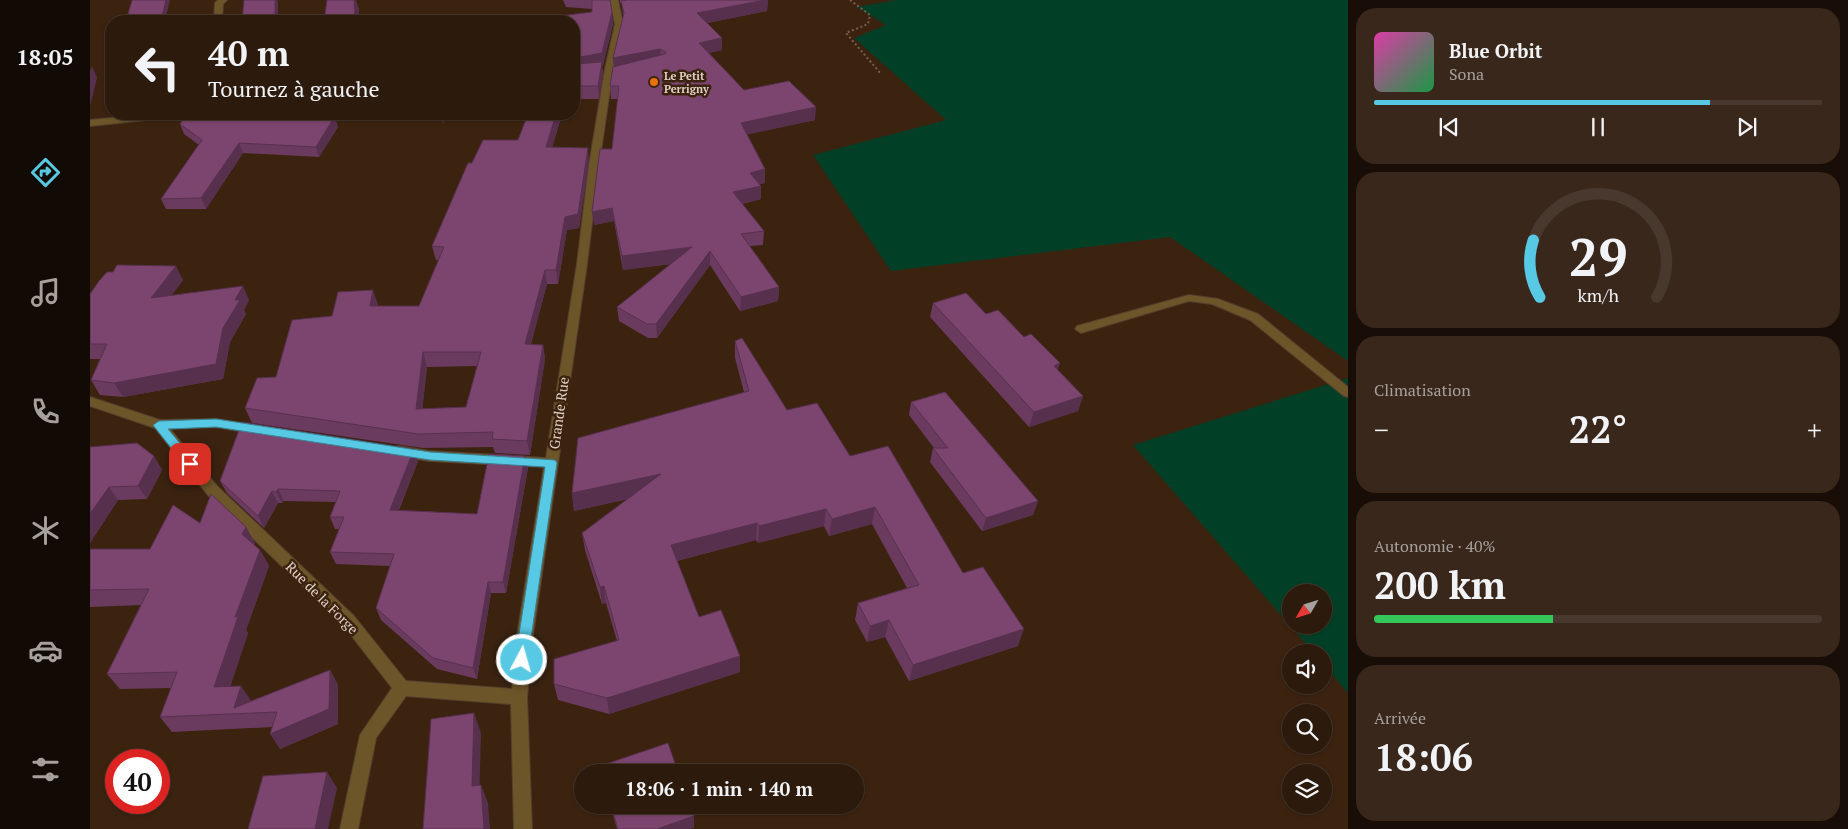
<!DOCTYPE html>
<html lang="fr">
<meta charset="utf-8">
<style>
:root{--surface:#2c1a0c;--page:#38271a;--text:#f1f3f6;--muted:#a6a19d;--line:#48382d;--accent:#58c9e4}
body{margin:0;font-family:"PT Serif",serif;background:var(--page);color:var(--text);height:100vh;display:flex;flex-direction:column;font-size:19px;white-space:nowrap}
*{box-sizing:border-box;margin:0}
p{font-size:16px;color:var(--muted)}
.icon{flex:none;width:28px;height:28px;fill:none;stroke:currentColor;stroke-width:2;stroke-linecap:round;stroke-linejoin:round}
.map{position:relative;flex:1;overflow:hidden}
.panel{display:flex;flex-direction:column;gap:8px;padding:8px;background:#180e07;width:500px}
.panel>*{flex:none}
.guide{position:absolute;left:15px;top:15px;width:475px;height:105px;border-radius:20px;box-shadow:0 1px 4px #0004,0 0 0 1px var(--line);background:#2c1a0c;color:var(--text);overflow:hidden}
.needle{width:32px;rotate:231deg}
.fabs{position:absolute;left:1192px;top:584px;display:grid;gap:10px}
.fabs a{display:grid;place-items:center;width:50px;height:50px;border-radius:50%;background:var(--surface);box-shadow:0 1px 4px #0004,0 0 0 1px var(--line);font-size:25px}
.speed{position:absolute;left:15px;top:749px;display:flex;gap:10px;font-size:25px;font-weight:700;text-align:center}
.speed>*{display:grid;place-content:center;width:65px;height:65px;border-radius:50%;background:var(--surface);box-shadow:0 1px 4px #0004,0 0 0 1px var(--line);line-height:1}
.speed .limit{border:8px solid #d22;background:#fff;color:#111}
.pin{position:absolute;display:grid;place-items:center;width:42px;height:42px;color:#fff;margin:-21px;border-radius:10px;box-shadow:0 2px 8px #0006}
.me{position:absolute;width:55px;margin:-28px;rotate:6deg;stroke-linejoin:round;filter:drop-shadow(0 0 4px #0008)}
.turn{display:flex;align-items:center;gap:18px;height:105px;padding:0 20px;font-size:22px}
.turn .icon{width:65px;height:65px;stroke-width:2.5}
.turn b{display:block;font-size:35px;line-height:42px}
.big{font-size:38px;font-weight:700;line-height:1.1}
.panel .tile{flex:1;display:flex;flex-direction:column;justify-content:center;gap:8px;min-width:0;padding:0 18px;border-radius:20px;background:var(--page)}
.panel .dial{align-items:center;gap:0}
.dial svg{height:130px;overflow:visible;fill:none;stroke:var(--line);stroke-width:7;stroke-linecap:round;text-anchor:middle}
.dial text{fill:var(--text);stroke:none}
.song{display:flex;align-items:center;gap:15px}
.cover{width:60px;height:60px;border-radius:8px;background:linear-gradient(135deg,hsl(320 70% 55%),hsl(140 70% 35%))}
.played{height:5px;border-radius:2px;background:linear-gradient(90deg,var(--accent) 75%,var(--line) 75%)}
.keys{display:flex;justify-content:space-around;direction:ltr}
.heat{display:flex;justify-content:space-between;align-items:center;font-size:28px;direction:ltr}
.charge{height:8px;border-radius:4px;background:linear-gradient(90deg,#34c759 40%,var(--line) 0)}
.trip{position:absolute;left:484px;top:764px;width:290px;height:50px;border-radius:25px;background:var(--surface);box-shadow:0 1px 4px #0004,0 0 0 1px var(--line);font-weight:700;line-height:50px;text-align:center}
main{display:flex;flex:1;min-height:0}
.menu{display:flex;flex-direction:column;width:90px;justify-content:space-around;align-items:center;background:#120a05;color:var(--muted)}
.menu .icon{width:35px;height:35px}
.menu .current{color:var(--accent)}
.menu b{font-size:22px;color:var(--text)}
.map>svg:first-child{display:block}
.green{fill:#014027;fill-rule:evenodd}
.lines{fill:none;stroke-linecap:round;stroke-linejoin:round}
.minor-casing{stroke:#553f2d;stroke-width:2}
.path{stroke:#766151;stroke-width:2;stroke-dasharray:2 2.5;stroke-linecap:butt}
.minor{fill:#6c5528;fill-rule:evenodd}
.wall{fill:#6b3b5f;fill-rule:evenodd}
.shaded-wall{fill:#57304e}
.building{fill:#7c456f;stroke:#57304e;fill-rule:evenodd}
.route{fill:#58c9e4;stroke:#398394}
.food-dot{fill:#e8710a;stroke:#3b2310;stroke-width:2}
.labels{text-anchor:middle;stroke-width:5;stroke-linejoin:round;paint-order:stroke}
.far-poi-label{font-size:11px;font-weight:bold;fill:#e0cfc4;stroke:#3b2310;text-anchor:start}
.street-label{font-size:14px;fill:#e0cfc4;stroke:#3b2310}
</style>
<main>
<nav class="menu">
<b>18:05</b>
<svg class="icon current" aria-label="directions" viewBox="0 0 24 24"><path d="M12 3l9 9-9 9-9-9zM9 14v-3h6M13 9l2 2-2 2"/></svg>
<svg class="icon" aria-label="music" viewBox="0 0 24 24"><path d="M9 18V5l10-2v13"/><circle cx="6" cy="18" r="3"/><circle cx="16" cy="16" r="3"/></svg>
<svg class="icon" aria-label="phone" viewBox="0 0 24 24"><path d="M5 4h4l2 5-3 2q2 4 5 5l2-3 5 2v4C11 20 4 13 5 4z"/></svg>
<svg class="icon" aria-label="climate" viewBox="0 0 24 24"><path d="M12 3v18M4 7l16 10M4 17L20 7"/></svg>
<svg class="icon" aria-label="car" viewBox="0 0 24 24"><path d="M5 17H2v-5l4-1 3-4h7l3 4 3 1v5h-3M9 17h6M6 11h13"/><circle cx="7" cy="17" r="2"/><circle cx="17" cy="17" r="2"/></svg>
<svg class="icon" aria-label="filters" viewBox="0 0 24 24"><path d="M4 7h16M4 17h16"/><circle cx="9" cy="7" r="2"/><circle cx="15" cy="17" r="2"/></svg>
</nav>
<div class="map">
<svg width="1258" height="829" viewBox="0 0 1258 829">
<rect width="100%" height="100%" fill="#3b2310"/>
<path class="green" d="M806 0H1258V361L1080 237 801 271 723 155 856 120 764 38 796 25 767 7Z
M1258 378V693L1234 665V652H1223L1043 445ZM1201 592H1234V625H1201Z"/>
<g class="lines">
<g class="minor-casing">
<path id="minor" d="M128 0H137L133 4 132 21H124L125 3Z
M520 0H528L533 24 523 69 509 165 497 264 442 642 437 697 442 829H424L421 704 316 696 286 738 268 829H250L270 735 302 688 254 626 117 494 65 428 0 406V397L70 420 126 419 170 426 172 429 166 434 126 427 80 429 127 486 264 616 316 681 422 689 426 642 454 467 339 461 309 456 304 454 303 451 304 448 309 446 339 451 456 458 487 264 499 165 515 69 525 24Z
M63 114H89L85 117 0 126V120Z
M1099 295 1128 299 1168 314 1258 387V397L1254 396 1160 320 1122 304 1099 301 991 333 985 329 987 326Z"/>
</g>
<path class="path" d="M760 0 780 15 778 24 756 33 791 74"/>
<use href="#minor" class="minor"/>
</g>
<path class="wall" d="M473 0H520L523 24 513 65 512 66 513 74 509 99H484V21L502 12V9L476 7Z
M530 0H678L677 11 617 23 632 50 619 53 654 90 725 120 657 134 675 169V183L670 184 671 199 652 204 674 231 673 245 660 246 689 287 688 301 650 311 620 265 567 338H558L529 321 527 307 581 264 533 270 524 221 504 225 522 149 528 99H521L520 86 524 67 533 16 532 3H530Z
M97 114H232V116L248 127 229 157 153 153 116 209H76L71 199 109 145 94 134 90 124Z
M472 114 462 148 499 162 489 228 477 230 468 284H457L441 344 453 345 455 359 440 455 405 453 403 447 333 448 162 423 155 408 186 377 242 316 288 304 287 306H329L349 260H346L342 246 428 140ZM387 366 376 407 332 409 337 367Z
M93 280 81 296 159 300 154 310 156 314 140 342 133 379 33 397 10 395 1 380 10 359H0V294Z
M843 303 896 314 934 337 970 363 967 370 993 396 988 411 939 427 840 317Z
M645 341 697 410 760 456 873 573 928 646 819 681 795 637 777 642 765 620 768 603 817 588 782 524 739 536 734 526 668 543 666 540 587 561 609 617 650 672 519 714 468 700 464 684 527 641 516 603 512 604 495 550 492 533 538 499 484 511 482 493 654 392 645 358Z
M821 402 948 501 943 515 892 531 840 462 843 448H844L819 415Z
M0 447 64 456 72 470 57 499 28 500 0 543Z
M324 449 328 461 309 510 387 514 435 456 438 468 416 593H401L387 679 347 669 291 620 286 608 300 566 246 564 240 552 249 529H245L240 517 246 502 194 501 192 503H188L174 528 137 493 130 481Z
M110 523 156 527 165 543 164 545 170 550 179 566 156 630 158 633 140 687 161 701 240 670 248 685V724L190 749 182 727 82 732 70 717 81 688 30 689 17 674 51 605 0 607V549H60Z
M520 805H600L604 827 600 829H527Z"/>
<path class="shaded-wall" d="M76 0H80L75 21H71Z
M185 0H187L188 2V21H182Z
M264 0H266L269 9V21H265Z
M675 0H678L677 11 608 25 607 13Z
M522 12 523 24 513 65 512 66 513 74 509 99 508 86 484 71V58Z
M632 38V50L609 55V43Z
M570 49 571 61 524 71 523 58Z
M2 66 7 78 0 106V71Z
M726 107 725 120 651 136V123Z
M351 114H357L353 124Z
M466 114H472L458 161 456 147Z
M245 116 248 127 229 157 226 147Z
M149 143 153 153 116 209 111 198Z
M498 148 499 162 489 228 477 230 468 284 466 270 475 217Z
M675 169V183L660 186V173Z
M671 186V199L642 206 643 192Z
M522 208 524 221 504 225 502 212Z
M602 247V261L533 270 532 256Z
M620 251V265L567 338 566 324Z
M86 266 93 280 68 313 61 298Z
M455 270 457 284 437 358 435 344Z
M153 286 159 300 154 310 156 314 140 342 133 379 33 397 24 383 133 328 145 300Z
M689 287 688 301 650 311 651 297Z
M283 290 288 304 284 320 280 306Z
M453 345 455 359 440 455 437 441Z
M333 352 337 367 331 423 326 409Z
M970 363 965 378 964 366Z
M993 396 988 411 939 427 944 412Z
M324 449 328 461 304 521 300 510Z
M64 456 72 470 57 499 48 486Z
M435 456 438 468 416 593 413 582Z
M571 474 572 491 484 511 482 493Z
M19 487 28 500 0 543V514Z
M188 489 194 501 192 503 186 492Z
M182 491 188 503 174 528 168 516Z
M948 501 943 515 892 531 896 518Z
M785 507 782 524 739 536 742 519Z
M736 509 734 526 668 543 669 526Z
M667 523 666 540 582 562 581 545Z
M156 527 165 543 161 551 152 534Z
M170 550 179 566 156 630 158 633 135 702 124 687 145 617Z
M398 582 401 593 387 679 383 668Z
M514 586 516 603 512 604 510 587Z
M799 620 795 637 777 642 780 626Z
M934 629 928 646 819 681 823 665Z
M650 656V672L519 714 517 698Z
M240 670 248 685V724L190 749 180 734Z
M151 686 162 702 144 708Z
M384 713 391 733 389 805 382 786Z
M237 772 247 788 238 829H225Z
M391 785 398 803 400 829H394Z
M604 816V827L600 829H567Z"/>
<path class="building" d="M42 0H76L71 21H36Z
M154 0H185V18H182V21H152Z
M237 0H264L265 21H234Z
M502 0H520L522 12 512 53 484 58V21H429L502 12Z
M537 0H675L607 13 632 38 609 43 654 90 699 81 726 107 651 123 675 169 660 173 671 186 643 192 674 231 651 234 689 287 651 297 620 251 566 324H557L527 307 602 247 532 256 522 208 502 212 510 149H522L529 86H520L523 67 575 54 576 52 570 49 523 58 534 13 531 1Z
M512 62 508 86H484V64Z
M97 114H230V116H245L226 147 149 143 111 198 71 199 112 140 90 124Z
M438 114H466L456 147 498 148 488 214 475 217 466 270H455L435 344 453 345 437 441 402 439 403 432 328 434 155 408 167 378 186 377 202 320 242 316 248 292 283 290 280 306H329L354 247 342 246 378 163H382L393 140H428ZM333 352H391L376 407 326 409Z
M27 265 86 266 61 298 153 286 145 300H150L133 328 126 364 24 383 1 380 17 344H0V294L9 281 17 272H23Z
M876 293 896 314 908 310 934 337 941 334 970 363 964 366 993 396 944 412 843 303Z
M652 338 697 410 727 403 760 456 798 446 873 573 893 567 934 629 823 665 799 620 780 626 768 603 829 585 785 507 742 519 736 509 669 526 667 523 581 545 609 617 631 610 650 656 517 698 464 684V659L529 640 514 586 510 587 492 533 571 474 482 493 488 438 659 391 645 341Z
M855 392 948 501 896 518 843 448H858L821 402Z
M152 422 324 449 300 510 387 514 399 454 435 456 413 582H398L383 668 343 658 286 608 304 554 240 552 254 517H240L250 491 188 489 186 492 182 491 168 516 130 481Z
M47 443 64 456 48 486 19 487 0 514V447Z
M121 494 156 527 152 534 170 550 145 617H148L124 687 151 686 144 708 240 670 239 709 180 734 187 712 70 717 87 672 17 674 59 589 0 590V549H60L83 505 110 523Z
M384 713 382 786 391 785 394 829H333L341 719Z
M578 743 588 772H512L510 766Z
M237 772 225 829H158L173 776Z
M521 805H600L604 816 567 829H528Z"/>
<path class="route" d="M126 419 340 452 465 460 467 463 437 665 432 667 427 665 425 660 455 467 340 460 126 427 78 429 105 461 106 464 105 467H96L63 425 69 421Z"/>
<circle class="food-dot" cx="564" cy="82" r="5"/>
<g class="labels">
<g class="far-poi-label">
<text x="574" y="80">Le Petit<tspan x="574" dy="13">Perrigny</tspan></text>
</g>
<g class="street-label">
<text transform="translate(469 413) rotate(-82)" y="5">Grande Rue</text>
<text transform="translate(232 598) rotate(45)" y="5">Rue de la Forge</text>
</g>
</g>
</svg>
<div class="fabs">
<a><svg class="needle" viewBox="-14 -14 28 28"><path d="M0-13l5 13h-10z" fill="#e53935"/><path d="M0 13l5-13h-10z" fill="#a6a19d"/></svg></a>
<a><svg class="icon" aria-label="sound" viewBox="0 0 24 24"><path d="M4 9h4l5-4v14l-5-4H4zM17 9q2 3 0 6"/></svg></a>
<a><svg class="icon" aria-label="search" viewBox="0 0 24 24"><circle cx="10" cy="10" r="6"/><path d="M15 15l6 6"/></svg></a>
<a><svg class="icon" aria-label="layers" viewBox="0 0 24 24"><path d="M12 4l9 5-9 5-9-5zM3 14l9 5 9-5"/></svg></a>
</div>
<div class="speed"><div class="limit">40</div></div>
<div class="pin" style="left:100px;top:464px;background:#d93025"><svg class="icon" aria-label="arrive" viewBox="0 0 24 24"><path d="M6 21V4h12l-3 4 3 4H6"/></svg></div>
<svg class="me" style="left:432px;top:660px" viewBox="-20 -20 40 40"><circle r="17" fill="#58c9e4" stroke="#fff" stroke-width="3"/><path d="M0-11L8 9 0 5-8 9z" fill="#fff"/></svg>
<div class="trip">18:06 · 1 min · 140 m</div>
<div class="guide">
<div class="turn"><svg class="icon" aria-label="left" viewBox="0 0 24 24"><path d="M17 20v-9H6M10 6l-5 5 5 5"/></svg><div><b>40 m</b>Tournez à gauche</div></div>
</div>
</div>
<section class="panel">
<div class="tile">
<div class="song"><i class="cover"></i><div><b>Blue Orbit</b><p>Sona</p></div></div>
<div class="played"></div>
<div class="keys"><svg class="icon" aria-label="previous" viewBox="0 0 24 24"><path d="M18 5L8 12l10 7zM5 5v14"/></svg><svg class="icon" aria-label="pause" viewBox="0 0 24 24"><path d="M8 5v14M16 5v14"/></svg><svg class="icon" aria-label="next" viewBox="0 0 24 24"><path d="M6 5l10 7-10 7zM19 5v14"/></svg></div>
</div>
<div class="tile dial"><svg viewBox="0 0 100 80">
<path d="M14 69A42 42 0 1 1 86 69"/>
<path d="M14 69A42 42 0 0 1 10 34" stroke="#58c9e4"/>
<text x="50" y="56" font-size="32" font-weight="700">29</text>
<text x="50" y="72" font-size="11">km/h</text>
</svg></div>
<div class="tile"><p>Climatisation</p>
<div class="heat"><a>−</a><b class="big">22°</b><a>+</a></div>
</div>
<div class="tile"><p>Autonomie · 40%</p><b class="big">200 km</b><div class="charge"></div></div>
<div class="tile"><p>Arrivée</p><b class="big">18:06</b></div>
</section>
</main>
